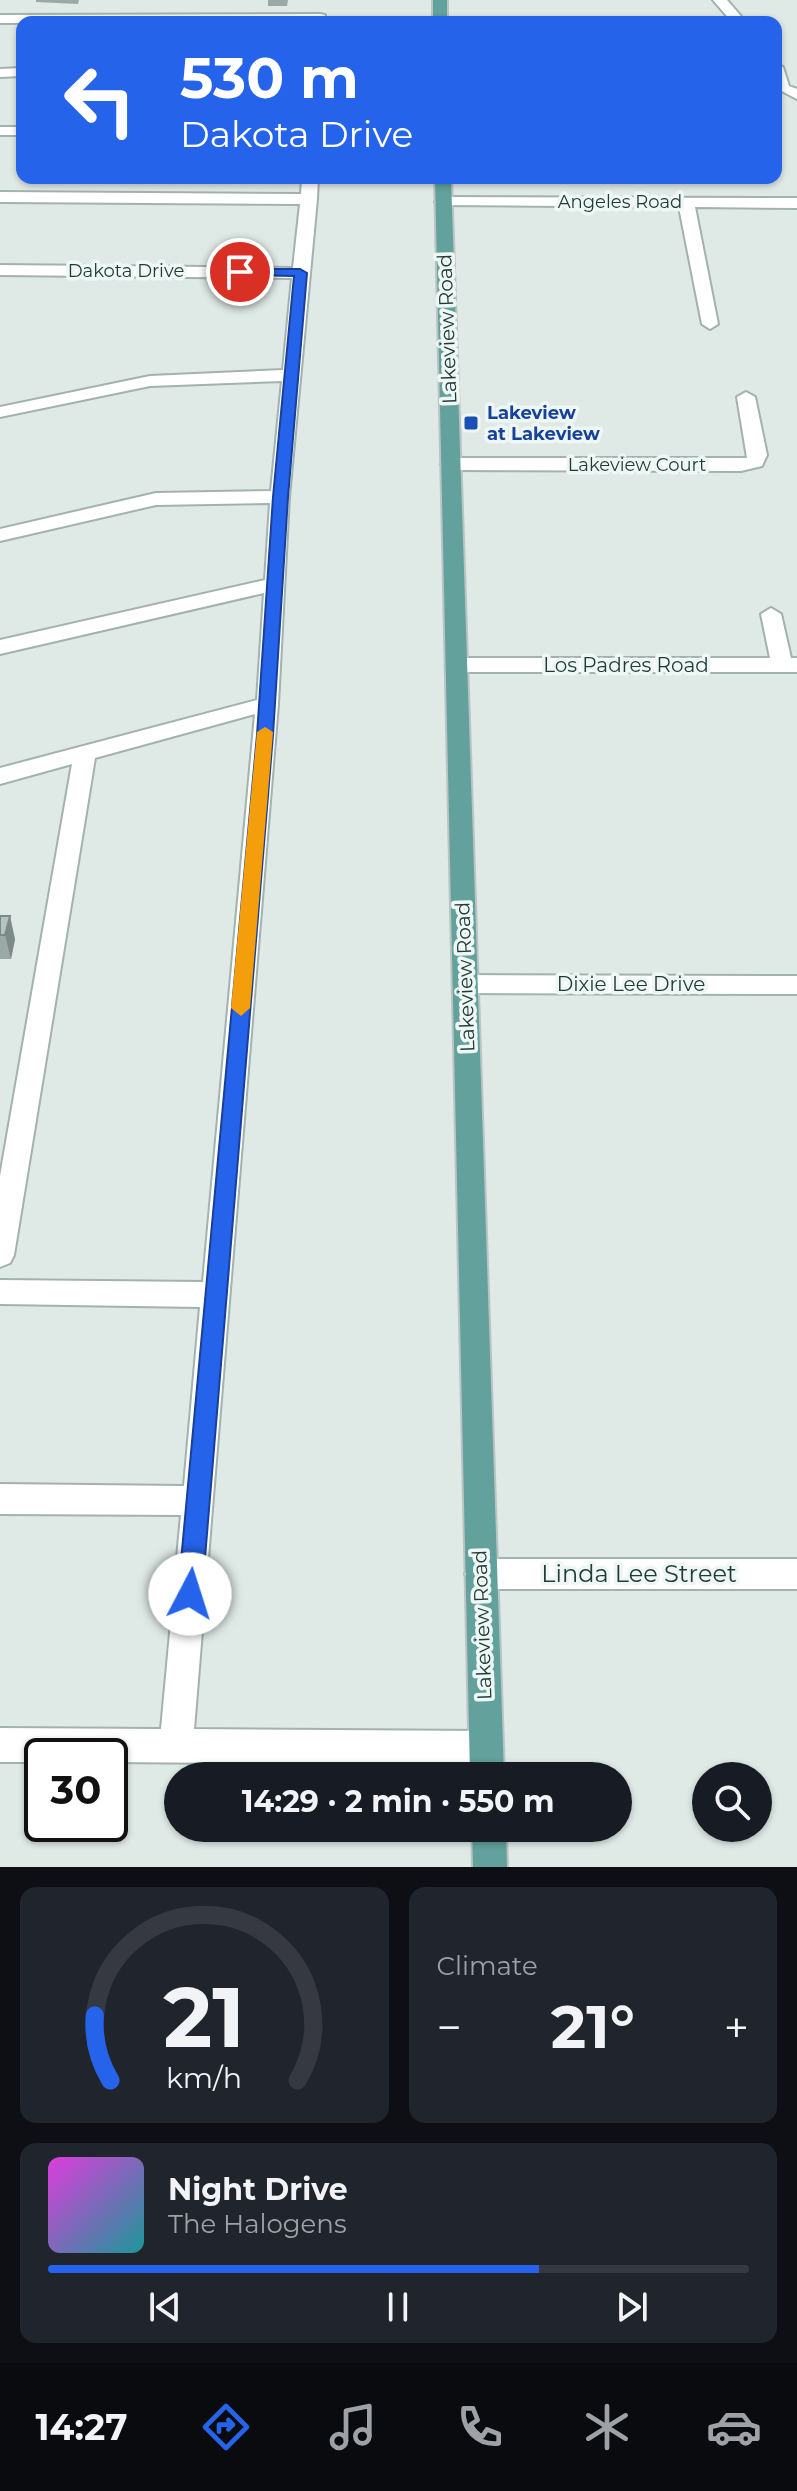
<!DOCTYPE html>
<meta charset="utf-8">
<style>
:root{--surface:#171b24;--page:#20242c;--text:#f1f3f6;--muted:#9ea1a6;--line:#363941;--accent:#2563eb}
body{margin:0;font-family:Montserrat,sans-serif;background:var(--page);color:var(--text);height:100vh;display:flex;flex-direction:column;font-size:30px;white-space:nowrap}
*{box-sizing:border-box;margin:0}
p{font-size:26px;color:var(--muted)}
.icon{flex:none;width:44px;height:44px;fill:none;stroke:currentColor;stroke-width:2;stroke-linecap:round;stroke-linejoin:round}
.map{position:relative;height:1867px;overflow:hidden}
.panel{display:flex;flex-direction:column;gap:20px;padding:20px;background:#0d0f14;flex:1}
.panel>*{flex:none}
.banner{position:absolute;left:16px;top:16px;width:766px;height:168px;border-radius:16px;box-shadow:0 2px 6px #0004;background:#2563eb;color:#fff;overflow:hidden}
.tools{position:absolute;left:692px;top:1762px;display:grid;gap:16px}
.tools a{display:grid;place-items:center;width:80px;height:80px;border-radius:50%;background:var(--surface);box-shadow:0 2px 6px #0004;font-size:40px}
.speed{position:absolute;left:24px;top:1738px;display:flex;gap:16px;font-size:40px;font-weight:700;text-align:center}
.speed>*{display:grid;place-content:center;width:104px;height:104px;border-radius:50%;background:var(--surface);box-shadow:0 2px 6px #0004;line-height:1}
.speed .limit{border:4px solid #111;border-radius:12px;background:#fff;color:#111}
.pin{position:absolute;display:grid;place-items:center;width:68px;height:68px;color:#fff;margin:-34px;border:4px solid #fff;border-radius:50%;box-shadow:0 2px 8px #0007}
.me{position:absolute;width:88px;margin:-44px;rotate:5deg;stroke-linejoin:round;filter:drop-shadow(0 0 6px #0008)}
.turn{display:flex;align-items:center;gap:28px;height:168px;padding:0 32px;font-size:36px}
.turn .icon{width:104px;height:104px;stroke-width:2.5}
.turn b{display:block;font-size:56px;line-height:68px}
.big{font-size:60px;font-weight:700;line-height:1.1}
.panel .widget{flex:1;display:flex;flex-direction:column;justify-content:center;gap:12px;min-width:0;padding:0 28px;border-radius:16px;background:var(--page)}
.panel .dial{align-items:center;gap:0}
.dial svg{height:208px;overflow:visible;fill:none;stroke:var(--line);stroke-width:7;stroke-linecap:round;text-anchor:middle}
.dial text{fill:var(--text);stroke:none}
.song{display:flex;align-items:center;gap:24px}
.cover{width:96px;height:96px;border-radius:12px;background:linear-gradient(135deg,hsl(300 70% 55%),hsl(180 70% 35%))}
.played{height:8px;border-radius:4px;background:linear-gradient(90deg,var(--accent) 70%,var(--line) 70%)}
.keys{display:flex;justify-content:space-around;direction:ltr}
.heat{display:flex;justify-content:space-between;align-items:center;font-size:44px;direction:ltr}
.panel .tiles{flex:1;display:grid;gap:20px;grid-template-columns:1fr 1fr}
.widget:last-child{grid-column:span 2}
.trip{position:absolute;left:164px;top:1762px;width:468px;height:80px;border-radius:40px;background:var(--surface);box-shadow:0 2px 6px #0004;font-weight:700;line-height:80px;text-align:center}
.tab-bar{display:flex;height:128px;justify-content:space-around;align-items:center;background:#090b0e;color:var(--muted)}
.tab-bar .icon{width:56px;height:56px}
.tab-bar .on{color:var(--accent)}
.tab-bar b{font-size:36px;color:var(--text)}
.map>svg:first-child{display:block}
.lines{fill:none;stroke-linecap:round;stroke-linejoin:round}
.minor-casing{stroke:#a2b2af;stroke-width:4}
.major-casing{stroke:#bcc4c3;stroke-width:4}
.minor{fill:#fff;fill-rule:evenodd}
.major{fill:#62a19c;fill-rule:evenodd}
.wall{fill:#9ba9a6}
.shaded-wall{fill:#7e8a87}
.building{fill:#b4c5c1;stroke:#7e8a87;stroke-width:2}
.route{fill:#2563eb;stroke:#184099;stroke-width:2}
.slow{fill:#f59e0b}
.transit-dot{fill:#1a4fb4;stroke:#eff7f4;stroke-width:3}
.labels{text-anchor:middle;stroke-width:7;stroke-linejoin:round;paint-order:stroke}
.far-street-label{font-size:18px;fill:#1f3b38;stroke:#eff7f4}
.far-transit-label{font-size:18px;font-weight:bold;fill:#164399;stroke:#eff7f4;text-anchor:start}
.street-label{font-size:20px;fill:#1f3b38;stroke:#eff7f4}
.near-street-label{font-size:24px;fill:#1f3b38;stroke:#eff7f4}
</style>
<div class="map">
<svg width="797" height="1867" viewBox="0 0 797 1867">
<rect width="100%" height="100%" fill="#dfeae7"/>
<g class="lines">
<g class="minor-casing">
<path id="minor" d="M713 0H727L746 22H732Z
M320 14 325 15V21L0 23V15Z
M776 63 783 67 789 86 797 89V99L776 88Z
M22 68V76L0 77V69Z
M0 127H22V135H0Z
M302 178H318L317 199 289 497 278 704 194 1729 485 1731 497 1736 502 1748 497 1760 485 1765 110 1762V1756H42V1762H0V1728L161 1729 181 1515 0 1514V1484L184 1486 200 1307 0 1304V1280L203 1282 255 714 95 758 14 1255 10 1263 0 1267V1176L72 764 0 784V768L257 700 264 593 0 654V640L265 580 270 503 156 505 0 541V529L156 493 271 491 282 381 150 386 0 417V407L150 376 283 370 292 278 0 275V265L293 268 300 204 0 202V192L301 194Z
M443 197 797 198V208L695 207 718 324 710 329 702 324 679 207 438 205 435 202Z
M746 392 755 397 767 455 762 466 741 471 450 470 441 464 450 458H747L737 397Z
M771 608 781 614 791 658H797V672H456L446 665 456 658H770L761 614Z
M465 975 797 976V994L465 993 456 991 453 984 456 977Z
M481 1559H797V1589H481L470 1585 465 1574 470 1563Z"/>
</g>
<g class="major-casing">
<path id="major" d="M433 0H447V22H433Z
M435 178H451L504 1776H470Z
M472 1828H506L507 1867H473Z"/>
</g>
<use href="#minor" class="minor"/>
<use href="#major" class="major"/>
</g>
<path class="wall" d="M36 0H79L78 4 36 2Z
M268 0H288L287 6H268Z
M0 916 15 939 11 959H0Z"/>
<path class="shaded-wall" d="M10 916 15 939 11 959 5 935Z"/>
<path class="building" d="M0 916H10L5 935H0Z"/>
<path class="route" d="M240 269H300L307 273 288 497 273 735 202 1594 198 1602 190 1605 181 1602 178 1594 257 735 273 497 294 276 236 275V270Z"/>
<path class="slow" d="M265 727 273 732 250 1008 241 1016 231 1008 257 732Z"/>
<rect class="transit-dot" x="463" y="415" width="16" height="16" rx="4"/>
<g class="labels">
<g class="far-street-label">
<text x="620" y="208">Angeles Road</text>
<text x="126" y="277">Dakota Drive</text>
<text x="637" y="471">Lakeview Court</text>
</g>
<g class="far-transit-label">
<text x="487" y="419">Lakeview<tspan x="487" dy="21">at Lakeview</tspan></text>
</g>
<g class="street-label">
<text transform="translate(447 329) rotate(-92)" y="7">Lakeview Road</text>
<text x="626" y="672">Los Padres Road</text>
<text transform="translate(465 977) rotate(-92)" y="7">Lakeview Road</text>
<text x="631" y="991">Dixie Lee Drive</text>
<text transform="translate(482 1625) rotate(-92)" y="7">Lakeview Road</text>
</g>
<g class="near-street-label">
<text x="639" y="1582">Linda Lee Street</text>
</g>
</g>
</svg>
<div class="tools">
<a><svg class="icon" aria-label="search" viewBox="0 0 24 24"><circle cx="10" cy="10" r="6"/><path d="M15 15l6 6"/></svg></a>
</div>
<div class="speed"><div class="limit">30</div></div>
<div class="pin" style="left:240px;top:272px;background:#d93025"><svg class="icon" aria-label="arrive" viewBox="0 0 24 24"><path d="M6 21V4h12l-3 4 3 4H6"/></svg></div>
<svg class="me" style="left:190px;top:1594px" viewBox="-20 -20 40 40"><circle r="19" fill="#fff"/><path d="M0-13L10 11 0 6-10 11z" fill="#2563eb"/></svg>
<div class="trip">14:29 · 2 min · 550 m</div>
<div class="banner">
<div class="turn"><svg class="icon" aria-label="left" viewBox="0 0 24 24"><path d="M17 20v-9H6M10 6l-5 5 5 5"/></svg><div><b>530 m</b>Dakota Drive</div></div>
</div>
</div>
<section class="panel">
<div class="tiles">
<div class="widget dial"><svg viewBox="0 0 100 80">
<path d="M14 69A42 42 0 1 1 86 69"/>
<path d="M14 69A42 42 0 0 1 8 44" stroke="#2563eb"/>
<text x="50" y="56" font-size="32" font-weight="700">21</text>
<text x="50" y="72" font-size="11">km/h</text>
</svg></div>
<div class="widget"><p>Climate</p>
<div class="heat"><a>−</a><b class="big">21°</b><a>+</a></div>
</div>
<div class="widget">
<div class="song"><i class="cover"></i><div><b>Night Drive</b><p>The Halogens</p></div></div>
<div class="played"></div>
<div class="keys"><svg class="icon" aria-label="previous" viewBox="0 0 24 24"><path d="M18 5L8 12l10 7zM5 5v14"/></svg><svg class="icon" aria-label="pause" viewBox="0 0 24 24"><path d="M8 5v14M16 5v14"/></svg><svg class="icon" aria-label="next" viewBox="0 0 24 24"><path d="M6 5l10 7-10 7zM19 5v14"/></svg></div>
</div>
</div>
</section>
<nav class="tab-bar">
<b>14:27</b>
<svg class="icon on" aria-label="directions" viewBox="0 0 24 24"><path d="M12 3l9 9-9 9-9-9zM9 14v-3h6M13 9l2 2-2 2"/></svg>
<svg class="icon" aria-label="music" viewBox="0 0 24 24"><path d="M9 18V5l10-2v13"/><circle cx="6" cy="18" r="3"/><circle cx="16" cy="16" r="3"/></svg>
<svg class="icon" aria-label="phone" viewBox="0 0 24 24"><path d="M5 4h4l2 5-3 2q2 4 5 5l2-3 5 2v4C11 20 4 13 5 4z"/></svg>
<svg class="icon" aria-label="climate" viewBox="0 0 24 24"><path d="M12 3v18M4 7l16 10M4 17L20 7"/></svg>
<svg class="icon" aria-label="car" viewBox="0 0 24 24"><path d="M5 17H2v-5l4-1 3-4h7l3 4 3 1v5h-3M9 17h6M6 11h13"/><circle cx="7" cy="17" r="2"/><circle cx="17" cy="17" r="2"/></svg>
</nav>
